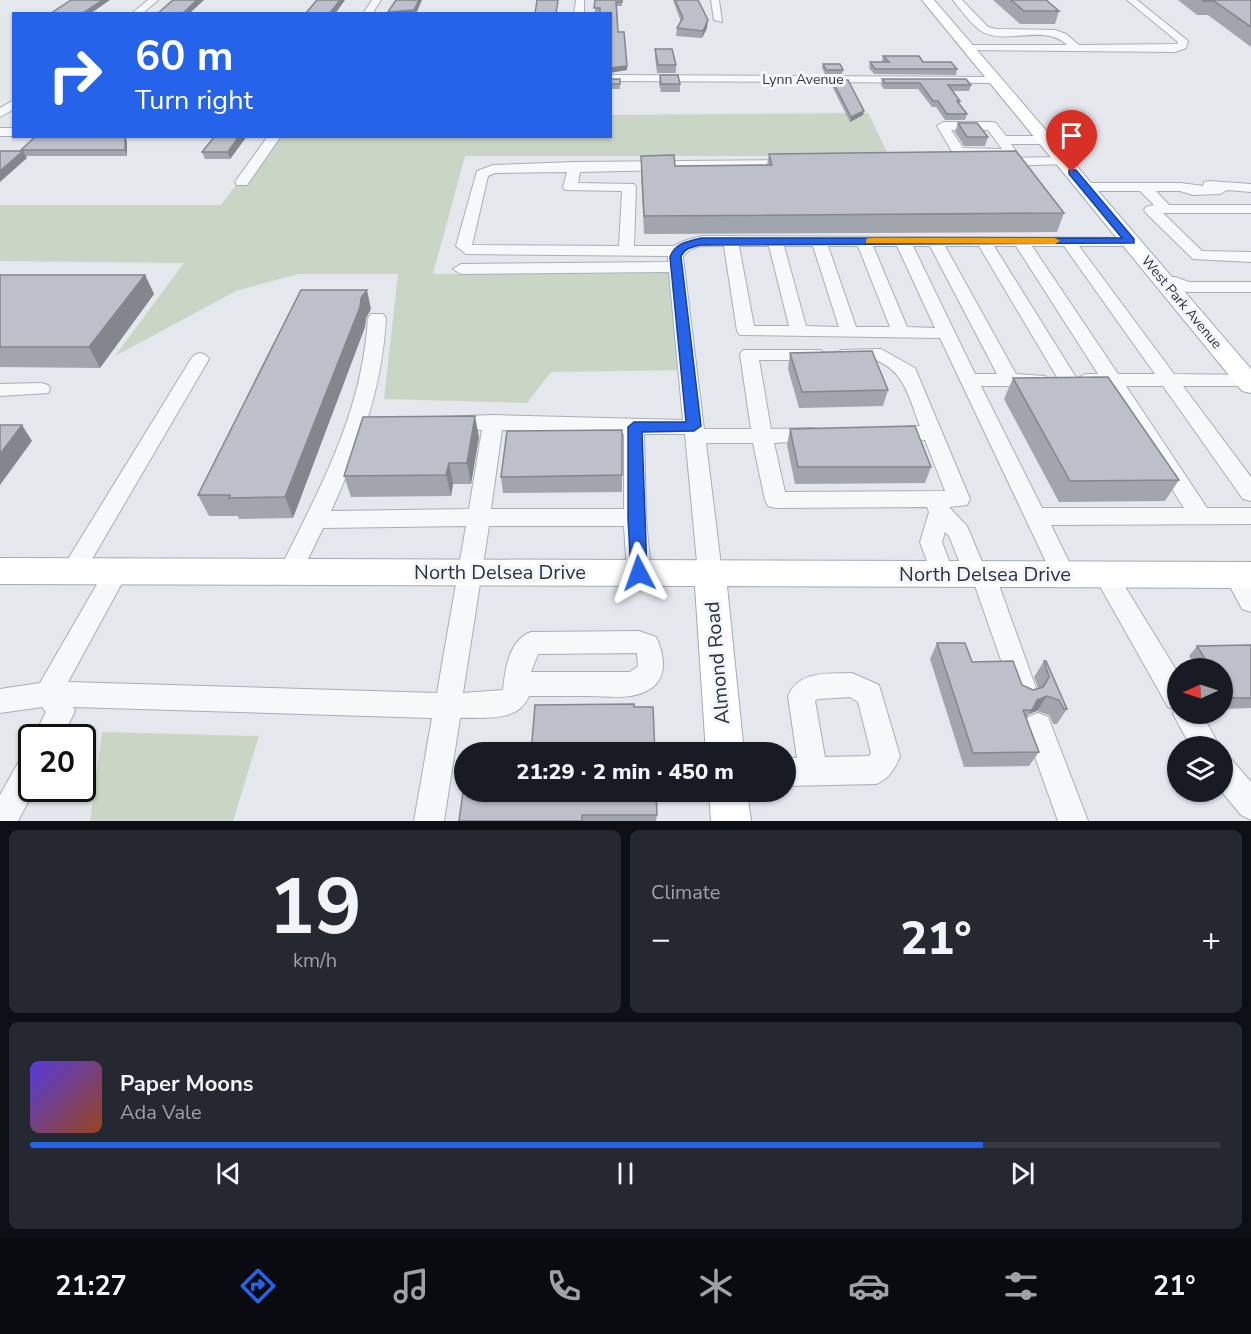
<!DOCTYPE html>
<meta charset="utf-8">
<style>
:root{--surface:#171b24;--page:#242831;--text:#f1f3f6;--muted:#9ea1a6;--line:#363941;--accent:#2563eb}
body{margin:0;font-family:"Nunito Sans",sans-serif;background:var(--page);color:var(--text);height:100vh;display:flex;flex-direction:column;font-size:22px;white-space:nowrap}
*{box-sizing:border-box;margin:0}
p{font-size:20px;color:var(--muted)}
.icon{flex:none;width:33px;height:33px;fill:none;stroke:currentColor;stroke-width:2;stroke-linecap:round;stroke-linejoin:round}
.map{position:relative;height:821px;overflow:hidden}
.side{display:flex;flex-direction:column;gap:9px;padding:9px;background:#0d0f14;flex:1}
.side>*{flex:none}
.hud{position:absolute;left:12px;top:12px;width:600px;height:126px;border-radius:0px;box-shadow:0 2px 4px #0004;background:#2563eb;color:#fff;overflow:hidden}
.needle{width:39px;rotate:267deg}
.tools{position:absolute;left:1167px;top:658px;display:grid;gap:12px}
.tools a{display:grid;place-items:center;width:66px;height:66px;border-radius:50%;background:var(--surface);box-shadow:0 2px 4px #0004;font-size:30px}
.speed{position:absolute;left:18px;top:724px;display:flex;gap:12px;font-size:30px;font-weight:700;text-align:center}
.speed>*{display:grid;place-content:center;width:78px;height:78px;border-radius:50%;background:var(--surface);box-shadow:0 2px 4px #0004;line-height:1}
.speed .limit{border:3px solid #111;border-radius:9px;background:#fff;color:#111}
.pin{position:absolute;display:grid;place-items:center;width:51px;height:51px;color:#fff;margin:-62px -26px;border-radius:50% 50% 50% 0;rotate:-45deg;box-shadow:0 0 6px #0007}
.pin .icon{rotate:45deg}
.me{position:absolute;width:66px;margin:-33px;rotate:356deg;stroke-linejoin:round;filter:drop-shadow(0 0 4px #0008)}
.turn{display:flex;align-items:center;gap:21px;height:126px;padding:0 24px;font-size:27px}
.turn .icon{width:78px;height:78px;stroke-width:2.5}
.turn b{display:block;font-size:42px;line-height:51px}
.big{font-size:45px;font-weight:800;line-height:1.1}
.side .card{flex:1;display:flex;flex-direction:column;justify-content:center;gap:9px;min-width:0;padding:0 21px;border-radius:9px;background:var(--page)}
.side .dial{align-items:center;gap:0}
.dial b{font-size:78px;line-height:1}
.song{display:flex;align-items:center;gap:18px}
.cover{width:72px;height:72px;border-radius:9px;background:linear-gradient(135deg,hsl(250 70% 55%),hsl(20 70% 35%))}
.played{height:6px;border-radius:3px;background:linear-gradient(90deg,var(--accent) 80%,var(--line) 80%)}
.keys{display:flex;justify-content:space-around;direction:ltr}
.heat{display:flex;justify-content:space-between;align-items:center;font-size:33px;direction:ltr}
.side .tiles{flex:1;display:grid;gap:9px;grid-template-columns:1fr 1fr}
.card:last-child{grid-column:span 2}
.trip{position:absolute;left:454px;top:742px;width:342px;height:60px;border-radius:30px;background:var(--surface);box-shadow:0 2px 4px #0004;font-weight:800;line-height:60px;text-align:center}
.tab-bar{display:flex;height:96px;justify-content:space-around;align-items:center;background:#090b0e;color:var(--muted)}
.tab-bar .icon{width:42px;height:42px}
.tab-bar .active{color:var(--accent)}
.tab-bar b{font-size:27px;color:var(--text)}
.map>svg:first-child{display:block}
.green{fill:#c9d6c5}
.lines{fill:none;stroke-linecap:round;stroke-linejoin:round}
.minor-casing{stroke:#a9aeb7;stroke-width:2}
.major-casing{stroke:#a3abb8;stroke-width:2}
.minor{fill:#f7f8fa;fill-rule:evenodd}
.major{fill:#fff;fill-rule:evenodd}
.wall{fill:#a1a5ae}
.shaded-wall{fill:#83868d}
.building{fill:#bbc0ca;stroke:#83868d;stroke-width:1.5}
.route{fill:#2563eb;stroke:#184099;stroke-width:1.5}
.slow{fill:#f59e0b}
.labels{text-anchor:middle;stroke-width:6;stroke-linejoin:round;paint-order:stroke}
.far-street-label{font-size:14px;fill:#2b3445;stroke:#f4f6f9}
.near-street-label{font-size:20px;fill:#2b3445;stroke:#f4f6f9}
</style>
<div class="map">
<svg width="1251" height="821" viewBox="0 0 1251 821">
<rect width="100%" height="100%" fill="#e4e7ec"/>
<path class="green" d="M868 113 889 156H465L433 274 679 273 689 370 551 372 527 403 384 399 398 274H298L236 291 115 356 184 263 0 261V205H221L272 137 610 136 611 115Z
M102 732 259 736 233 821H90Z"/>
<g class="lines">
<g class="minor-casing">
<path id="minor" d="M148 0H158L142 14H131Z
M372 0H381L372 14H363Z
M576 0H584V14H574Z
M711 0H719L722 22 714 20Z
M953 0H962L988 27 996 29 1055 30 1066 34 1079 45 1177 44 1178 42 1127 0H1137L1188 41 1186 48 1175 52 968 50 963 47 964 45H1067C1044 23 1005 46 981 31 971 24 960 9 953 0Z
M610 75 995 77 1001 80 995 83 610 81Z
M14 100V109L0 117V108Z
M943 122H992L996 123 1006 136H1045L1051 140 1045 144H1011L1017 153 1011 157 959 156 954 155 937 126ZM951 130H988L1002 149 963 148Z
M0 128H14V136H0Z
M268 136H281L247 185H237L235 182Z
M1063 157 1068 158 1070 161 1068 164 997 166 990 162 997 158Z
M794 160 801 164 799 167 580 172 578 183 634 184 636 187 634 246H674L684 241 701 236 1135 238 1138 241 1130 246H1079L1174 374 1251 375V385L1247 386H1183L1251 477V501L1243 499 1163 386H1126L1207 508H1251V524L1051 525 1075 574 1071 581 1063 584 1055 581 940 338 740 335 737 331 724 246C709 246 692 243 683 257L704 429H751L740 354 743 350H821L824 354 821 358 815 360H759L771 429 813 428 820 430 823 435 820 440 774 443 785 492 945 491 925 440 886 438 883 433 886 428 920 426C910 401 905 372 878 361 867 357 852 361 841 358L838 354 841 350 881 349 915 368 970 499 967 505 949 507 967 526 983 564 991 567 995 574 1037 691 1033 700 1024 703 1015 700 974 583 967 581 949 536 945 532 942 542 954 574 950 581 942 584 934 581 920 542 929 512 927 507 776 508 768 506 765 500 753 443H706L722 573 718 580 710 583 702 580 698 573 685 434H644L646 518 651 573 647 580 639 583 631 580 627 573 624 526H489L463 693 503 690C505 669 509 640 531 632L639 631 656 637C669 665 666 690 631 696 617 698 602 696 589 696 569 696 549 696 529 696 518 723 484 717 460 718L444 821H414L432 718 73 707 75 711 62 738H33L46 712 42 707 0 713V689L40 683 108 565 116 562 124 565 128 572 68 682 437 693 466 526 323 528 298 580 290 583 282 580 278 573C319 489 362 415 368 318L371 314H383L386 318C382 390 360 447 331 511L469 509 482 430 443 427 440 422 443 417 493 415 683 420 669 272 461 274 453 269 461 264 668 262V256L466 254 456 246 477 171 493 165 575 162ZM567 172 563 187 565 190 622 191 619 246 472 245 488 176 495 173ZM739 246H769L789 326H754ZM784 246H813L839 327 806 326ZM828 246H858L890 327H856ZM873 246H897L935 328 907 327ZM913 246H930L997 374H975ZM945 246H979L1061 384 1068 386 1076 381 1085 386H1106L1184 508H1042L981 386H1038L1045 384 1047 380 1045 376 1016 374ZM994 246H1016L1098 374H1085L1077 379ZM1032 246H1064L1155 374H1118ZM502 430 624 434V509H491ZM637 653 638 666 630 672H531L538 654Z
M1209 181 1251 184V192L1227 190 1220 194 1193 195 1180 191H1156L1169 205H1251V213H1163L1202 251 1251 252V262L1193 259 1146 213 1144 210 1146 207 1154 205 1140 191H1085L1078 187 1085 183H1181L1203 186 1204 182Z
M1164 277H1175L1189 282H1251V292H1187L1158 285 1156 282Z
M200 353 206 355 209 359 81 578 73 581 65 578 61 571 65 564 191 359 194 355Z
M41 383 48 385 50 389 48 393 0 396V384Z
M1105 564 1113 567 1178 673V714H1202L1220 747H1191L1173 714 1175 709 1168 707 1093 574 1097 567Z
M1236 565 1244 568 1251 580V612L1242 609 1224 575 1228 568Z
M852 673 879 685 900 756C895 769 889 779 876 784L786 786V758H797L788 696C799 670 828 674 852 673ZM850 697 858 702 871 753 869 756 825 757 815 701 818 699Z
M1038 713 1048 717 1088 821H1058L1024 726 1028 717Z
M32 752V789H35L18 821H0V795L22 756Z
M1222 756 1232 760 1251 782V820L1241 815 1222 792Z"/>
</g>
<g class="major-casing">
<path id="major" d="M922 0H934L1251 369V393L1242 391Z
M0 558 1251 562V588L727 586 744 753H706L695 586 0 584Z
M709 792H747L751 821H711Z"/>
</g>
<use href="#minor" class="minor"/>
<use href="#major" class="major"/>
</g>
<path class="wall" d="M595 0H622V6H617L618 32 627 70 600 12H595Z
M673 0H698L707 28 702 38 676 36 677 28 681 22Z
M993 0H1046L1059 11 1055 24H1020Z
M1178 0H1251V47L1208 15H1197Z
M655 49 676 65V73H657L655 57Z
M883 56 923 62 957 69 956 75 874 74 869 68 870 62H883L882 61Z
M823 64 843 70 842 74H825L822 68Z
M660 75 680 84V92H661L659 84Z
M610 79H620V89H610Z
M882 79 971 85 969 91H953L960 101 959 104 967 114 965 120H945L936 107H932L918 89H884L881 85Z
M832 80 863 115 850 122 831 84Z
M958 123 988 137 985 146H964L955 132Z
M125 136 127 142V156H26L27 158 21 150Z
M215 136H247L230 159H205L202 152Z
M769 154 1064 213 1057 232 644 234 641 173V156L675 166 767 165Z
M0 275H145L154 294 100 368 0 367Z
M371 309 366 318 365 327 293 518 239 519 238 516H209L198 495Z
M790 353 888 390 883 406 799 408 788 369Z
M1013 378 1179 480 1165 501 1059 502 1004 399Z
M790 429 931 467 925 483 795 484 787 445Z
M622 430V492L503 493 501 477Z
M479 437 471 484H453L451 496 351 497 344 476Z
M937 643 972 662 1033 690 1038 688 1034 677 1044 661 1067 709 1057 724H1053L1049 715 1037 711 1029 714 1026 718 1039 752 1029 766 964 767 930 659Z
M1251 645V708L1222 709V669H1196L1189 656 1197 646Z
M463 792 657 815 656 821H459Z"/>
<path class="shaded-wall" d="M103 0H110L90 14 83 13Z
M197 0H204L189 14H182Z
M340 0H345L335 14H329Z
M419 0H422L416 14H388V12Z
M708 20 707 28 702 38 703 31Z
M627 66V70L610 73V68Z
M864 111 863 115 850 122 851 117Z
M125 136 127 142V156L125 150Z
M239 136H247L230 159 228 152Z
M23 151 27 158 0 182V171Z
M145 275 154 294 100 368 89 347Z
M367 290 371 309 366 318 365 327 293 518 285 497 361 298Z
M475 416 479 437 471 484 467 463Z
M22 425 32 441 0 485V454Z
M449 463 453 484 451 496 446 475Z
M1047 696 1037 711 1029 714 1037 700Z"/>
<path class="building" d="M71 0H103L83 13 50 14Z
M173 0H197L182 14H157Z
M317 0H340L329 14H305Z
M396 0H419L414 10 388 12Z
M537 0H558L556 14H535Z
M595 0H622V2H616L618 32H624L627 66 610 68V14H600V8H594Z
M675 0H698L708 20 703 31 677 28 683 18Z
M1011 0H1046L1059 11H1024Z
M1202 0H1251V27L1214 1H1203Z
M655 49H672L676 65H658Z
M883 56H919L923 62H951L957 69H875L870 62H889Z
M823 64H840L843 70H826Z
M660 75H678L680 84H661Z
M610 79H620V84H610Z
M882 79H966L971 85H948L960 101H957L967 114H947L938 101H933L920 83H885Z
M832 80H848L864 111 851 117Z
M958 123H977L988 137H967Z
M36 136H125V150H21Z
M215 136H239L228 152H202Z
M0 151H23L0 171Z
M1016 151 1064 213 644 216 641 156 674 155 675 166 772 165 769 154Z
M0 275H145L89 347H0Z
M301 290H367L361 298 360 307 285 497 229 498 230 495H198Z
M872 351 888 390 802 392 790 353Z
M1108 377 1179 480 1070 481 1013 378Z
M475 416 467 463H449L446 475 344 476 363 417Z
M0 425H22L0 454Z
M915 426 931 467H798L790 429Z
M622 430V475L501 477 507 431Z
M937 643H965L972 662 1013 661 1022 685 1033 690 1043 687 1049 677 1044 661H1046L1067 709H1064L1059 700 1047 696 1037 700 1032 710H1023L1039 752 973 753Z
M1251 645V698H1229L1222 688V669H1211L1197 646Z
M634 704V707H653L655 753H531L535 705Z
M463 792H656L657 815H582V821H459Z"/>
<path class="route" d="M1069 170H1076L1134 239V243L701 245C692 247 684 248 681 257L701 426 694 431 642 432 647 573 645 577 639 579 633 577 631 573 628 518V427L634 422H686L670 257C675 243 687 242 701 238H1122L1069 174Z"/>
<path class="slow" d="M869 238H1055L1060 241 1055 244 866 243V239Z"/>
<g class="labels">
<g class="far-street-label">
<text x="803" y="84">Lynn Avenue</text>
<text transform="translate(1182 302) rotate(50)" y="5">West Park Avenue</text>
</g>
<g class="near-street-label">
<text x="500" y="579">North Delsea Drive</text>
<text x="985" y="581">North Delsea Drive</text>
<text transform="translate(717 663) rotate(-95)" y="7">Almond Road</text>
</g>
</g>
</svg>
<div class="tools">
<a><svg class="needle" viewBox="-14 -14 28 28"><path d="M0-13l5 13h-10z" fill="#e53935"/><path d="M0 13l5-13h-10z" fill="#9ea1a6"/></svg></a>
<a><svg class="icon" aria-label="layers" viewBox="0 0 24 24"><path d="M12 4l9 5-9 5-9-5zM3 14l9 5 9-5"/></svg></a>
</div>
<div class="speed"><div class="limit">20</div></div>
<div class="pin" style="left:1072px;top:172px;background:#d93025"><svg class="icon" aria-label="arrive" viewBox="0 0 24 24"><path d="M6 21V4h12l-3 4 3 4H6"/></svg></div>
<svg class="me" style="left:639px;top:573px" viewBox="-20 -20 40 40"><path d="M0-17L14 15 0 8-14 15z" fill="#2563eb" stroke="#fff" stroke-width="4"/></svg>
<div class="trip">21:29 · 2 min · 450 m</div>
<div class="hud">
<div class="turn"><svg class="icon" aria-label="right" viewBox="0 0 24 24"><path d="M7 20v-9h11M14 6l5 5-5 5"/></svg><div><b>60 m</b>Turn right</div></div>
</div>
</div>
<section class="side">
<div class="tiles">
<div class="card dial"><b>19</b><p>km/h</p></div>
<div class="card"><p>Climate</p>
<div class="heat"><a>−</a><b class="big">21°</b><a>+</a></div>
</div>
<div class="card">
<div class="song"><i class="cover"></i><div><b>Paper Moons</b><p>Ada Vale</p></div></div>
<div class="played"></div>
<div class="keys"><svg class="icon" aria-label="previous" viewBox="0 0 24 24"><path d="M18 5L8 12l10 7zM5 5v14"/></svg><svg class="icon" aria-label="pause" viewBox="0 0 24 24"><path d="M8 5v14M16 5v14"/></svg><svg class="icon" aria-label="next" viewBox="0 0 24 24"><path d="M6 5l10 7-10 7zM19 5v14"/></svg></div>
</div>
</div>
</section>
<nav class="tab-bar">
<b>21:27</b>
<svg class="icon active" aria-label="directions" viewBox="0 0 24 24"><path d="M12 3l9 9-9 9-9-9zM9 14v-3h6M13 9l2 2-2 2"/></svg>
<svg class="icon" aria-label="music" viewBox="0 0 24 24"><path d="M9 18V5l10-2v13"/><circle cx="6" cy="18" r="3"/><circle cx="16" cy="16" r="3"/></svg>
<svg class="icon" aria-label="phone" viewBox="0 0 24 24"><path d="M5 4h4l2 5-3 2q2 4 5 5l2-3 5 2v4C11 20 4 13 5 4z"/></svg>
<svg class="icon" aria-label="climate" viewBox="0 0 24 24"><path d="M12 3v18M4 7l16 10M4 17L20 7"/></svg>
<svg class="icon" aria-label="car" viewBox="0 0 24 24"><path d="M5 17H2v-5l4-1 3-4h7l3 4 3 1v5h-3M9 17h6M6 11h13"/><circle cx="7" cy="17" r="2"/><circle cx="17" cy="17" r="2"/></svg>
<svg class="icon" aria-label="filters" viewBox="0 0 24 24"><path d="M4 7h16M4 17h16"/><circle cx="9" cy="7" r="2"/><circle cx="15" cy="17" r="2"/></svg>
<b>21°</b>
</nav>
